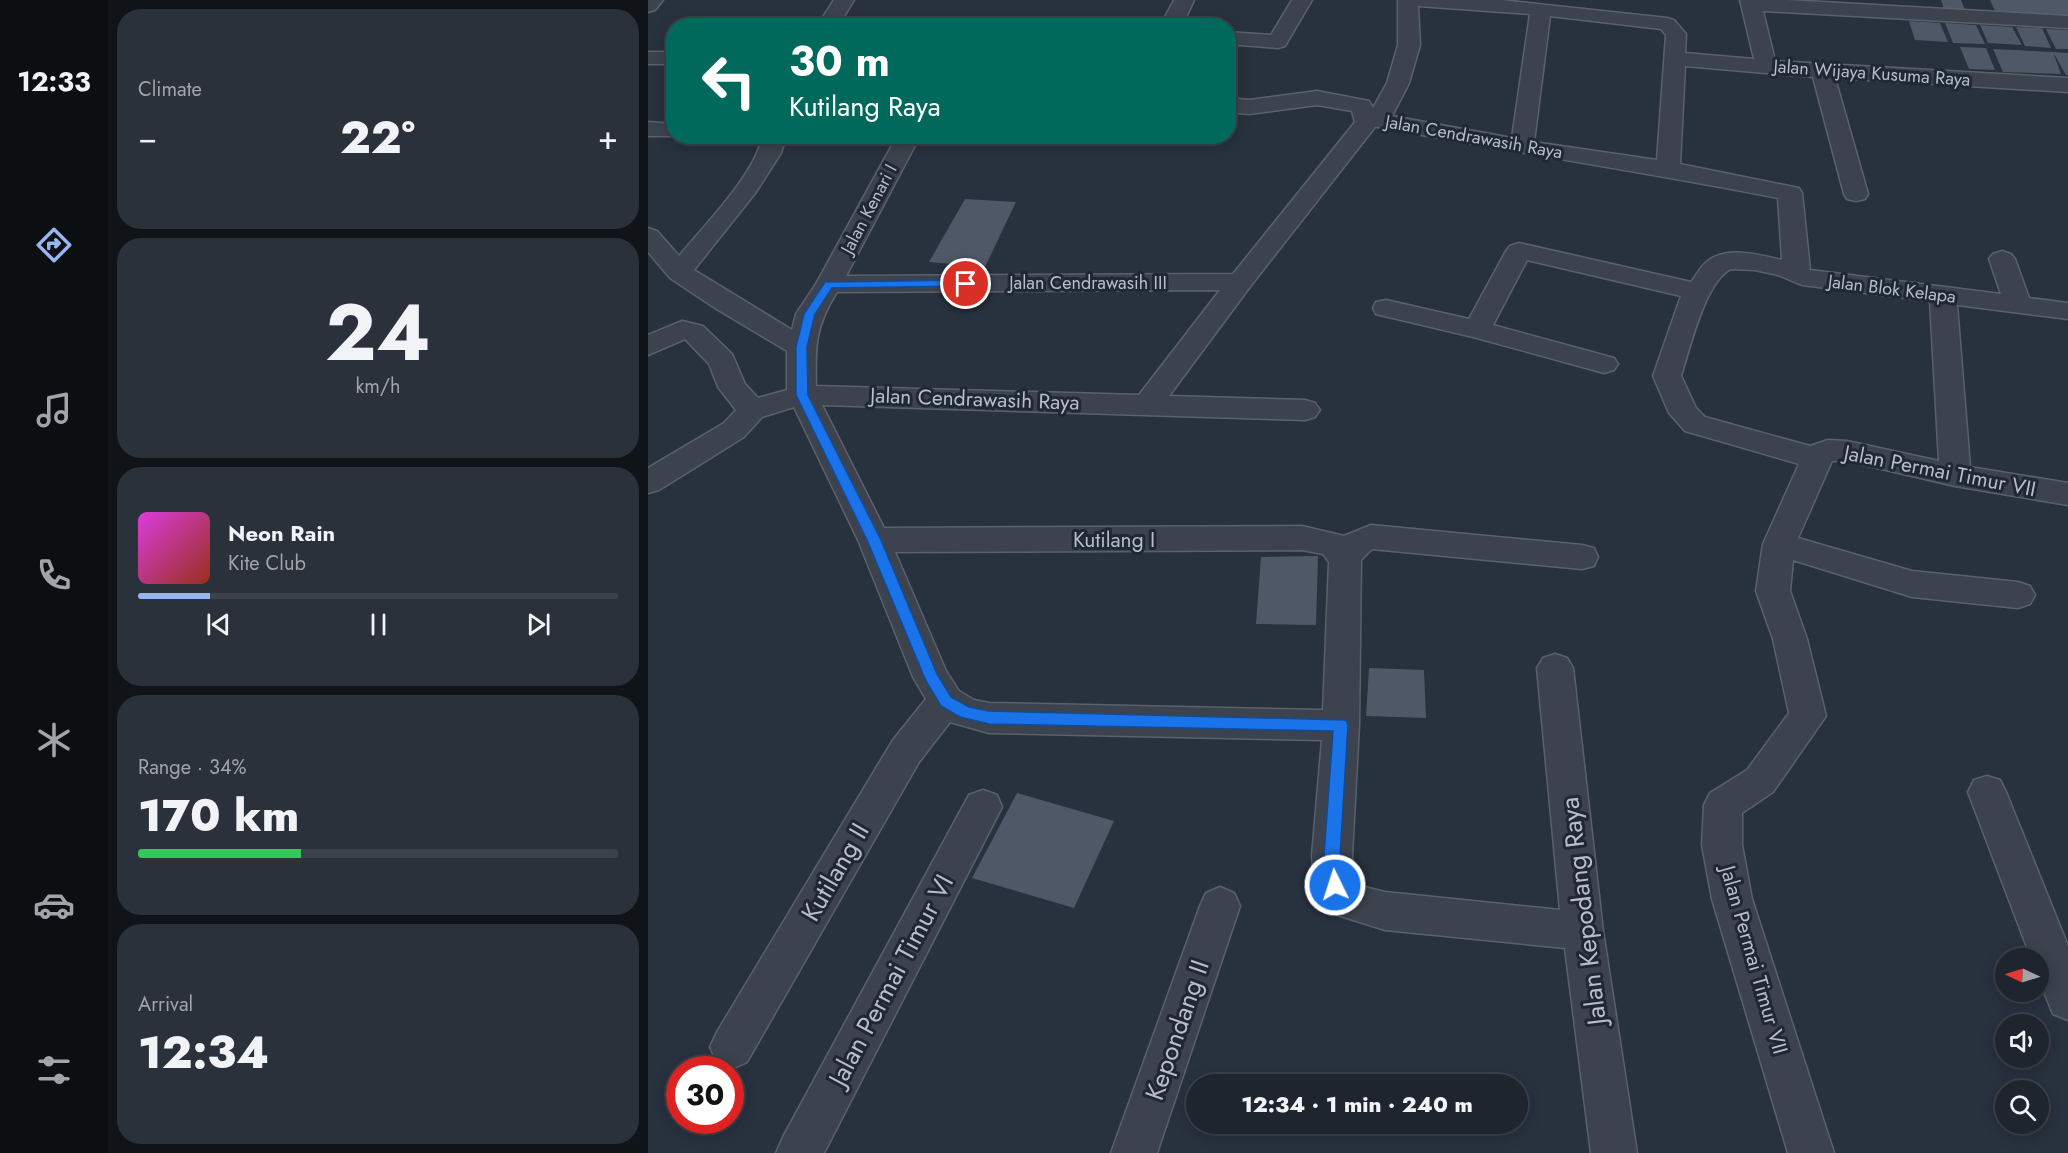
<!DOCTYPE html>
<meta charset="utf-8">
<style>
:root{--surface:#1e252e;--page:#2b313a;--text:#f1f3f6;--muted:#a1a5aa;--line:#3c424a;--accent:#97b6ef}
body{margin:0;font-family:Jost,sans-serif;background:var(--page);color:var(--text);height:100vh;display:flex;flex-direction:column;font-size:22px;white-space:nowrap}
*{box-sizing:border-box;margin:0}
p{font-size:20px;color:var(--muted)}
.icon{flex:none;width:33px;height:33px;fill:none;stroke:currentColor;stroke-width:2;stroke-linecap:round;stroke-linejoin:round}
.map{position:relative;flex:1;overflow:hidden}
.drawer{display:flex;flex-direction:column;gap:9px;padding:9px;background:#101419;width:540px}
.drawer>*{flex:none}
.top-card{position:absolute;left:18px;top:18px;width:570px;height:126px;border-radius:24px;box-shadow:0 3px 15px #0003,0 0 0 2px var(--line);background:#00695c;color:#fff;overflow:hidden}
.needle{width:39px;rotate:274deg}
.tools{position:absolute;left:1347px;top:948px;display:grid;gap:12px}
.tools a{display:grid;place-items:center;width:54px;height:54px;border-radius:50%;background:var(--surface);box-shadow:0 3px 15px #0003,0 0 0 2px var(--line);font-size:30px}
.speed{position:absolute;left:18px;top:1056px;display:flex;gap:12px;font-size:30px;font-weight:700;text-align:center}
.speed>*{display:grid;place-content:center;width:78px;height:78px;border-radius:50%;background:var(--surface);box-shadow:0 3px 15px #0003,0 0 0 2px var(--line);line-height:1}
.speed .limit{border:9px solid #d22;background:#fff;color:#111}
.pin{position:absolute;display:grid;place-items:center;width:51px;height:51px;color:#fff;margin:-26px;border:3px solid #fff;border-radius:50%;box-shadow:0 2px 6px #0007}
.me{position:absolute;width:66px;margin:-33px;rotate:356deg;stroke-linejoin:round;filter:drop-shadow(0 0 4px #0008)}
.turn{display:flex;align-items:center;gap:21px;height:126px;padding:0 24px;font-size:27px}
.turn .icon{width:78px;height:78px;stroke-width:2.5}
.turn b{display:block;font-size:42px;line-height:51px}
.big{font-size:45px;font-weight:800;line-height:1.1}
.drawer .card{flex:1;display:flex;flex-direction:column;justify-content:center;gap:9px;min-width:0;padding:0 21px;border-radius:24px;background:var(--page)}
.drawer .dial{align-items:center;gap:0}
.dial b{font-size:78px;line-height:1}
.song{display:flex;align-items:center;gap:18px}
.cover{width:72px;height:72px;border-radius:9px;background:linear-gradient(135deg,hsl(300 70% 55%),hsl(10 70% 35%))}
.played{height:6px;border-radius:3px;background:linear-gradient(90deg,var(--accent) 15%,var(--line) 15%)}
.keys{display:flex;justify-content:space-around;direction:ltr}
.heat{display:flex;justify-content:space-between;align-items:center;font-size:33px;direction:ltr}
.charge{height:9px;border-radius:4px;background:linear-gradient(90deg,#34c759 34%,var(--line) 0)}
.trip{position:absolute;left:538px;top:1074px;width:342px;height:60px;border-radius:30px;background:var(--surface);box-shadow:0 3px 15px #0003,0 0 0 2px var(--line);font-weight:800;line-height:60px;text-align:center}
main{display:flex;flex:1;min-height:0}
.tabs{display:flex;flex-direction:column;width:108px;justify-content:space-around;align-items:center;background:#0c0f12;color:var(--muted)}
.tabs .icon{width:42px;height:42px}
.tabs .current{color:var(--accent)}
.tabs b{font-size:27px;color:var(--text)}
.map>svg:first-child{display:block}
.building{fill:#4e5867}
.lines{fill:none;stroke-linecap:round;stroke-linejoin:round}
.minor-casing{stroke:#59616c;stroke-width:3}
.minor{fill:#3c434e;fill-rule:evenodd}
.route{fill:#1a73e8;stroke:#114b97;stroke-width:1.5}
.labels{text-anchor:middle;stroke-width:6;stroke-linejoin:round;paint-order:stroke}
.far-street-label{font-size:18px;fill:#b8bec9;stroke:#202834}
.street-label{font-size:21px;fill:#b8bec9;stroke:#202834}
.near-street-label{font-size:26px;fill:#b8bec9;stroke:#202834}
</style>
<main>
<nav class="tabs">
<b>12:33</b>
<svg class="icon current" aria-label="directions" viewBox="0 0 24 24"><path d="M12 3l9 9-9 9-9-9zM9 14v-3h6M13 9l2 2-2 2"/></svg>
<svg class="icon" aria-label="music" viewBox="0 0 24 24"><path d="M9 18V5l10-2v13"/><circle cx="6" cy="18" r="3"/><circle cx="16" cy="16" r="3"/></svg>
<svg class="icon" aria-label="phone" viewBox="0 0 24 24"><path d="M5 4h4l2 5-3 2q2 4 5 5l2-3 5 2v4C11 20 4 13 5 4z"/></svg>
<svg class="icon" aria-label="climate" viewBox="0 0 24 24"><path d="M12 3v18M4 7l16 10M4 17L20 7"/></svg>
<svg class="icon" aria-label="car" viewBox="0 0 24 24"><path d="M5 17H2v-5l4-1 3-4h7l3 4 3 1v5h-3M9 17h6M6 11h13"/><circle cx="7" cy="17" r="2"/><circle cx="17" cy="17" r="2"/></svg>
<svg class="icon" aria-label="filters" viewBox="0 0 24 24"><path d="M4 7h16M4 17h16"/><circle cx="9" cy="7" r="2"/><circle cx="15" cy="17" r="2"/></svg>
</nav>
<section class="drawer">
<div class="card"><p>Climate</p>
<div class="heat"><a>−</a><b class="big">22°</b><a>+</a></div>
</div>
<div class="card dial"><b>24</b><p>km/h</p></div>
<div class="card">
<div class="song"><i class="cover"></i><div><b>Neon Rain</b><p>Kite Club</p></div></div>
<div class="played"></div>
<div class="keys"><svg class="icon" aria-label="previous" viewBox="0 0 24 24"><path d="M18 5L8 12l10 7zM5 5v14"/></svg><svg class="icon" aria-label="pause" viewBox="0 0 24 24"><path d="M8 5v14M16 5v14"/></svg><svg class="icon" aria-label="next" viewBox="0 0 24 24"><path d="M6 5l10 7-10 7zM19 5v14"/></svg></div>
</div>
<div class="card"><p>Range · 34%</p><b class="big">170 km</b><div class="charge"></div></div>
<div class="card"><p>Arrival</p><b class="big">12:34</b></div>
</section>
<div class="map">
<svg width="1420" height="1153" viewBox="0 0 1420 1153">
<rect width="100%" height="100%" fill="#28313e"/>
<path class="building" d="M1293 0H1313L1318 13 1297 12Z
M1342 0H1420V18L1349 15Z
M1261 21 1292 23 1300 42 1267 40Z
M1297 23 1328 25 1337 44 1305 43Z
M1332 25 1364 27 1374 45 1340 43Z
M1368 27 1394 28 1403 48 1377 46Z
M1398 29 1420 30V49H1408Z
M1312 47 1338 48 1347 70 1321 69Z
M1345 49 1405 52 1413 74 1355 72Z
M1405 52 1420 53V75H1418Z
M317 199 368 202 337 267 281 262Z
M670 556 668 625 608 624 613 557Z
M721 668 776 670 778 718 718 716Z
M369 793 466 821 426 908 324 878Z"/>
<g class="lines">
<g class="minor-casing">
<path id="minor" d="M0 0H15L7 10 0 12Z
M186 0H206L190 26H169Z
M526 0H546L534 26H356L359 22 366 20 515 21Z
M644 0H664L637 46 630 48 580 44V32L623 35Z
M750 0H853L1019 18 1026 20 1038 34 1037 53 1106 59 1092 0H1139L1420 16V28L1115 11 1127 61 1420 78V92L1187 78 1220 194 1217 199 1208 201 1199 199 1196 194 1165 77 1037 66 1032 164 1151 188 1154 193 1162 270 1353 294 1341 259 1345 254 1354 251 1363 254 1367 259 1381 298 1420 303V319L1309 305 1322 467 1420 483V505L1307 486 1199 461H1184L1150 538 1264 571 1370 582 1382 586 1387 595 1382 604 1370 608 1264 597 1145 560 1142 591 1159 639 1178 716 1125 792 1094 813V845L1104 899 1186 1153H1140L1064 899 1054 845 1056 805 1062 793 1099 770 1141 713 1125 639 1108 591 1115 544 1151 464 1037 431 1021 413 1005 376 1033 296 879 260 845 325 966 358 970 364 966 370 956 373 825 337 728 314 725 308 728 302 738 300 821 319 858 251 862 246 871 243 1043 282C1049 275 1053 265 1061 260 1081 246 1112 255 1134 260L1130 198C997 172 863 152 730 127H727L601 288 521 396 657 400 667 403 672 410 667 417 657 420 174 405 236 528 654 526 696 536 723 525 934 545 946 548 950 557 946 566 934 569 724 549 713 560 711 725 704 856 706 878 712 886 737 892 912 910 889 668 895 658 907 654 919 658 925 668 955 931 989 1153H943L917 948 737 930 686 914 673 898 667 885 664 856 674 740 341 733 302 722 271 762 99 1062 84 1069 69 1062 62 1047 69 1032 245 740 278 699 265 677 210 540 146 407 114 417 96 437 11 490 0 493V468L76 423 88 410 70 387 61 364 37 339 0 355V335L34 321 55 326 84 354 97 384 110 398 139 390V351L67 308 22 278 0 252V228L9 231 31 256C55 227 101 180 112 145L101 136 132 138 136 143 133 153 108 192 46 270 144 330 148 314 168 284 249 136H272L198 276 585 274 707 122 704 111 669 105 601 114 580 112V98L601 100 669 91 721 101 725 108 739 83 750 45ZM770 6 882 14 864 138 744 116 761 83 772 45ZM902 16 1013 29 1018 35 1009 160 886 142ZM1083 269 1107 270 1130 275 1154 285 1282 301 1291 461 1199 441 1180 440 1162 446 1057 417 1048 408 1033 376C1042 348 1057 282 1083 269ZM572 290 491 395 168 386C167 346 167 327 189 292ZM654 550 675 554 681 562 675 710 341 703 326 700 311 691 298 671 247 552Z
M0 52H26V64H0Z
M0 122 26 124V136H32H0Z
M1339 776 1352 780 1358 792 1420 946V1020L1405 1014 1390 977V958H1383L1320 792 1326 780Z
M335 790 349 795 354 807 176 1153H128L135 1137 321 795Z
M572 887 586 893 592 906 509 1153H463L552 906 558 893Z"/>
</g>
<use href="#minor" class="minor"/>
</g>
<path class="route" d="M318 280 323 284 322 286 184 288 167 314 159 347 160 395 233 540 289 674 303 697 321 707 341 711 698 720 700 725 692 856 695 885 692 890 687 892 681 890 676 856 685 731 341 724 312 717 293 706 278 681 219 540 148 395V347L156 314 177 282Z"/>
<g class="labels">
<g class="far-street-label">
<text transform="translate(1224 73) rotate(4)" y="6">Jalan Wijaya Kusuma Raya</text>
<text transform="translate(826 137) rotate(10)" y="6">Jalan Cendrawasih Raya</text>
<text transform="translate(221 209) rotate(-62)" y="6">Jalan Kenari I</text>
<text x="440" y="289">Jalan Cendrawasih III</text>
<text transform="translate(1244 289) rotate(7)" y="6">Jalan Blok Kelapa</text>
</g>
<g class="street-label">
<text transform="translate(327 399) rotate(2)" y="7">Jalan Cendrawasih Raya</text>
<text transform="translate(1292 471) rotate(11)" y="7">Jalan Permai Timur VII</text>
<text x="466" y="547">Kutilang I</text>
<text transform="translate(1106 960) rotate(74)" y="7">Jalan Permai Timur VII</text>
</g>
<g class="near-street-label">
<text transform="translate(187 872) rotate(-60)" y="9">Kutilang II</text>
<text transform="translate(935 911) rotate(-97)" y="9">Jalan Kepodang Raya</text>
<text transform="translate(243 980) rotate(-62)" y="9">Jalan Permai Timur VI</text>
<text transform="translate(529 1030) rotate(-71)" y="9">Kepondang II</text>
</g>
</g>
</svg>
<div class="tools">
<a><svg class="needle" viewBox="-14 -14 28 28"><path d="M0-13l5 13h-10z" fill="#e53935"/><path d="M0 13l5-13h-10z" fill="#a1a5aa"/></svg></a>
<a><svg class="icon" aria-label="sound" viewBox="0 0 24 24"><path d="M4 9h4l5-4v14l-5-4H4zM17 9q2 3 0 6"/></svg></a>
<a><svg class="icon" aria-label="search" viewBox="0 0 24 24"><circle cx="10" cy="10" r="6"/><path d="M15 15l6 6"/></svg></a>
</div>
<div class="speed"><div class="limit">30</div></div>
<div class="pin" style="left:318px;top:284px;background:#d93025"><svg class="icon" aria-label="arrive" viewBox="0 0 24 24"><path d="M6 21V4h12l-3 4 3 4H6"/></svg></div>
<svg class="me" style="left:687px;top:885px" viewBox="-20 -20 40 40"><circle r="17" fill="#1a73e8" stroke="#fff" stroke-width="3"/><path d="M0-11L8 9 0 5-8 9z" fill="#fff"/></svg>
<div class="trip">12:34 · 1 min · 240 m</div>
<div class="top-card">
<div class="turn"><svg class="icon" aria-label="left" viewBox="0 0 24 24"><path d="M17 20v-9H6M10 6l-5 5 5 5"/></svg><div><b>30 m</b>Kutilang Raya</div></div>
</div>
</div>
</main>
